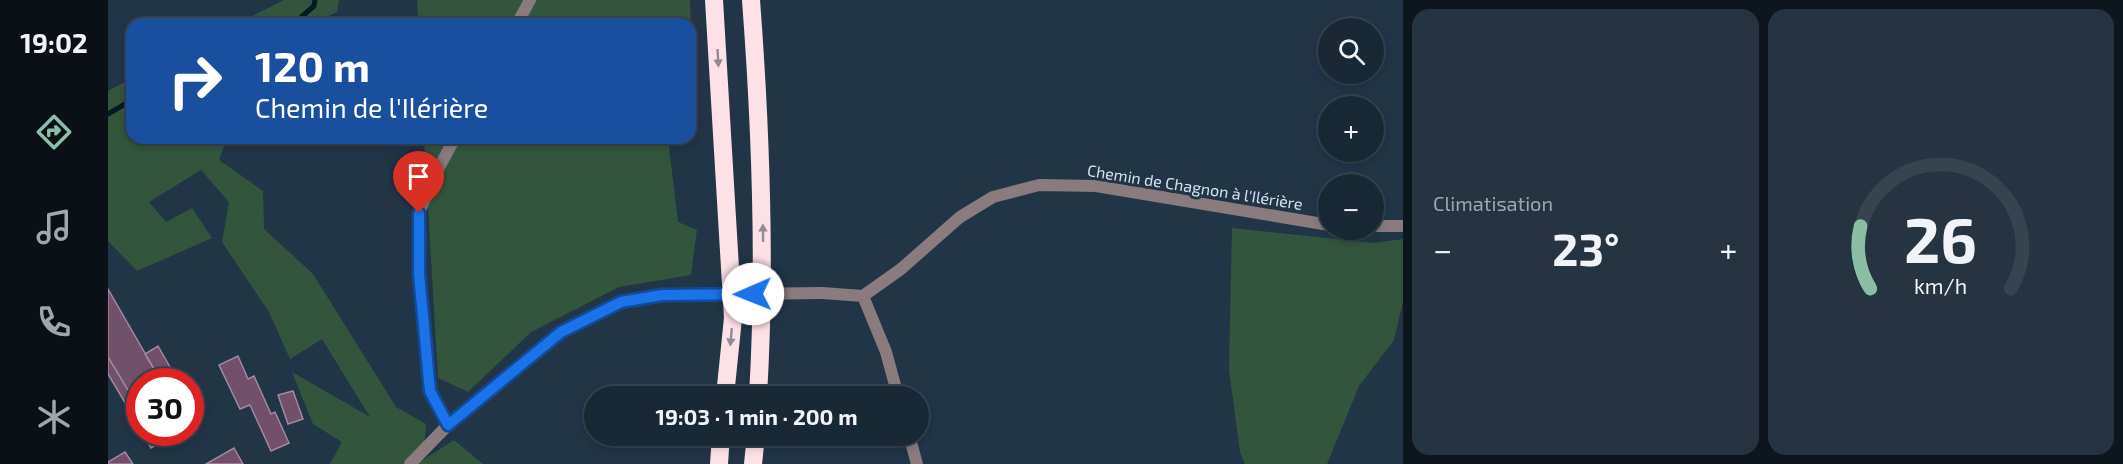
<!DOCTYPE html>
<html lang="fr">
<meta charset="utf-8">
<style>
:root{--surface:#192835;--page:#263441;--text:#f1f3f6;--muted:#9fa6ad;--line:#374450;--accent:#8abfa5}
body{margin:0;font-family:"Exo 2",sans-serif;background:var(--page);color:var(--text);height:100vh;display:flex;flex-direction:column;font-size:22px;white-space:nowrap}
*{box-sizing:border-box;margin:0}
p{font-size:20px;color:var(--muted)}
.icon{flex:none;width:33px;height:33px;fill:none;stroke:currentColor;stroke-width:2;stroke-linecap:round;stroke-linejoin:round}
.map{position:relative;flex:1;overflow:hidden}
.panel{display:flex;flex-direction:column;gap:9px;padding:9px;background:#0e161d;width:720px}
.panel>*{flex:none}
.top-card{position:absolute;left:18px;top:18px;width:570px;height:126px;border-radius:18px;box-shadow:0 3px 9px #0003,0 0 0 2px var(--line);background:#1a4fa0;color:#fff;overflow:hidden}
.buttons{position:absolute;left:1210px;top:18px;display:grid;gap:12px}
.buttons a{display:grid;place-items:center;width:66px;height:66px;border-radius:50%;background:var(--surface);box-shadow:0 3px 9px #0003,0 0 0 2px var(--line);font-size:30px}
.speed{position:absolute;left:18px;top:368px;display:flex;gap:12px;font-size:30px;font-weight:700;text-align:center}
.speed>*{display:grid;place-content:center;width:78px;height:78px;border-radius:50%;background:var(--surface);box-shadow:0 3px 9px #0003,0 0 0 2px var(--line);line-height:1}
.speed .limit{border:9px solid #d22;background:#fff;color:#111}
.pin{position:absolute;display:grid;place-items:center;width:51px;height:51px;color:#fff;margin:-62px -26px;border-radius:50% 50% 50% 0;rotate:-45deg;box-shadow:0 0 6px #0007}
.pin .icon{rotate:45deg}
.me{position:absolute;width:66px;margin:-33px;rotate:269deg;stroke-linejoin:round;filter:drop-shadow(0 0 4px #0008)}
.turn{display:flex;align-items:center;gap:21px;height:126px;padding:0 30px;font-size:27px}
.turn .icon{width:78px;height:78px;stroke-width:2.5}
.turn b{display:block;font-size:42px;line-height:51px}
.big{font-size:45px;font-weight:700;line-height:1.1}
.panel .card{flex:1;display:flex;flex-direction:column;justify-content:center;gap:9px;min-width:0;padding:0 21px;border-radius:18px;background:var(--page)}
.panel .dial{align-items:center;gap:0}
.dial svg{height:156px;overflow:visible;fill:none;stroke:var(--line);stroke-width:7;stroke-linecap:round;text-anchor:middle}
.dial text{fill:var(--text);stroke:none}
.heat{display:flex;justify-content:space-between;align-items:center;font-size:33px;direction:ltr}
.panel .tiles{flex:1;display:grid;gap:9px;grid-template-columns:repeat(2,1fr)}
.trip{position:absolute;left:476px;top:386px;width:345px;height:60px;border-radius:30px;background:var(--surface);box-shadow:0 3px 9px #0003,0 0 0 2px var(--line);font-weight:700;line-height:60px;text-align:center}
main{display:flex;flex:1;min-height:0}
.menu{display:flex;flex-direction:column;width:108px;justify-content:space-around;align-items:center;background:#0a1015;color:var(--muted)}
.menu .icon{width:42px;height:42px}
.menu .current{color:var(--accent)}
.menu b{font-size:27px;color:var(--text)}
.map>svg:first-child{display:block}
.green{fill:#34553d}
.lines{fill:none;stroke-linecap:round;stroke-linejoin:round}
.stream{stroke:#021a22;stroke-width:5}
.building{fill:#715069;stroke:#a3899c;stroke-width:1.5}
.street{stroke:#8a7b7e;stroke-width:12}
.highway{stroke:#fee1e7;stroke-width:18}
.street-bridge{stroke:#8a7b7e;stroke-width:12}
.oneway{fill:#908b97}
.route-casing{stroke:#114b97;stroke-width:15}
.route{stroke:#1a73e8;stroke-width:10}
.labels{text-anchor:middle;stroke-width:6;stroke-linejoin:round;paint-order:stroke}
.street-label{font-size:16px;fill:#d5e1ed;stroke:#213547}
</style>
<main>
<nav class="menu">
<b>19:02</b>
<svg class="icon current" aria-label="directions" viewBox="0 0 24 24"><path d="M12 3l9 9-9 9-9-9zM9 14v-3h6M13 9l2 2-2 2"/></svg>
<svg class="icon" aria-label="music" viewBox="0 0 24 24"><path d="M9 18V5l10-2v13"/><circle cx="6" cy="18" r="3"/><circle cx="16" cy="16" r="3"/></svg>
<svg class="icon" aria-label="phone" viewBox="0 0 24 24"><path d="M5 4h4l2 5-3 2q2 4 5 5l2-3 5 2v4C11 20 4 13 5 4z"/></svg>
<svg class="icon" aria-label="climate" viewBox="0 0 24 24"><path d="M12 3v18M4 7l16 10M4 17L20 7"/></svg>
</nav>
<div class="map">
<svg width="1295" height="464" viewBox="0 0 1295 464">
<rect width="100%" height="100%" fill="#213547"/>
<path class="green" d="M176 0H231L229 12 204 24H129Z
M309 0H582L586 120 582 123V24H310Z
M24 78V138H115L118 141 111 160 155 191 156 229 205 274 288 407 318 424 315 460 346 440 375 464H222L234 442 205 424 184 372 262 417 214 339 182 359 161 312 114 242 121 202 93 170 41 202 58 222 84 208 104 238 29 271 0 241V91Z
M316 138H562L560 139 570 222 589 230 583 275 511 287 423 332 360 392 330 378Z
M1124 228 1265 243 1295 239V301L1286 340 1251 386 1219 464H1137L1132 452 1121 370Z"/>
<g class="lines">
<path class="stream" d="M175 24 191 19 206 6 207 0
M0 114 24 100"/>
</g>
<path class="building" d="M0 289 53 381H32V410L0 357Z
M50 346 70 381H53L37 354Z
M130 356 140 379 146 376 163 414 167 412 181 443 163 451 142 405 132 409 111 365Z
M0 357 32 410V428L0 374Z
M185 391 195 419 180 424 170 395Z
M34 432H44L51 443 43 448Z
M44 432H69L51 443Z
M126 448 135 464H98Z
M17 452 25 464H0V462Z"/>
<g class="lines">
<path class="street" d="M409 24 422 0
M1266 226H1295
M714 293 755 296 793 269 852 217 885 197 931 185 988 186 1221 225
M755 296 778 352 790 396
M340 425 453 332 513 302 554 295
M801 435 809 464
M302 464 340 425 322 391 311 274V213L327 175 347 138"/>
<path class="highway" d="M606 0 625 318 617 396
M643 0C653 132 658 263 650 396
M611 464 613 435
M645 464 648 435"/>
<path class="street-bridge" d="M554 295 714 293"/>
</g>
<defs><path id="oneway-solid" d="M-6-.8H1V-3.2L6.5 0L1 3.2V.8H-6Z" transform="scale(1.5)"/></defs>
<g class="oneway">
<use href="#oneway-solid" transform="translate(610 58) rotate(87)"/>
<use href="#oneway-solid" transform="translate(655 233) rotate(-91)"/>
<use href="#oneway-solid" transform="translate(623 337) rotate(95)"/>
</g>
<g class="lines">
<g class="route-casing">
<path id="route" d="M311 213V274L322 391 340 425 453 332 513 302 554 295 645 294"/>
</g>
<use href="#route" class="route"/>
</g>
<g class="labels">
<g class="street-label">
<text transform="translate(1087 187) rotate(9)" y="6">Chemin de Chagnon à l'Ilérière</text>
</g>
</g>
</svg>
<div class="buttons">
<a><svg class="icon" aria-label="search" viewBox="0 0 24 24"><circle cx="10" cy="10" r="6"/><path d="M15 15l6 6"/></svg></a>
<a>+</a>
<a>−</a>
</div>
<div class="speed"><div class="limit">30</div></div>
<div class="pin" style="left:311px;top:213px;background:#d93025"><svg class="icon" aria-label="arrive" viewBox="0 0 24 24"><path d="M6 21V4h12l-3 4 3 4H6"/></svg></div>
<svg class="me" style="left:645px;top:294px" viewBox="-20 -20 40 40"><circle r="19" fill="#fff"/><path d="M0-13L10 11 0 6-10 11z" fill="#1a73e8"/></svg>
<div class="trip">19:03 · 1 min · 200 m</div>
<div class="top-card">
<div class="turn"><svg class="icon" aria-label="right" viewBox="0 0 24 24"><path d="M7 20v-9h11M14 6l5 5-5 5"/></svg><div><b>120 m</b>Chemin de l'Ilérière</div></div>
</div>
</div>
<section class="panel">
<div class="tiles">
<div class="card"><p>Climatisation</p>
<div class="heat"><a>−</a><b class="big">23°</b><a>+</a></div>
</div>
<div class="card dial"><svg viewBox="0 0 100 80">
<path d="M14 69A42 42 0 1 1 86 69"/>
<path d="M14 69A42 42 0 0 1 9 37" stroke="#8abfa5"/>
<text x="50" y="56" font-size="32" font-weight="700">26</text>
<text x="50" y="72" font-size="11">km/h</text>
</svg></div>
</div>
</section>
</main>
